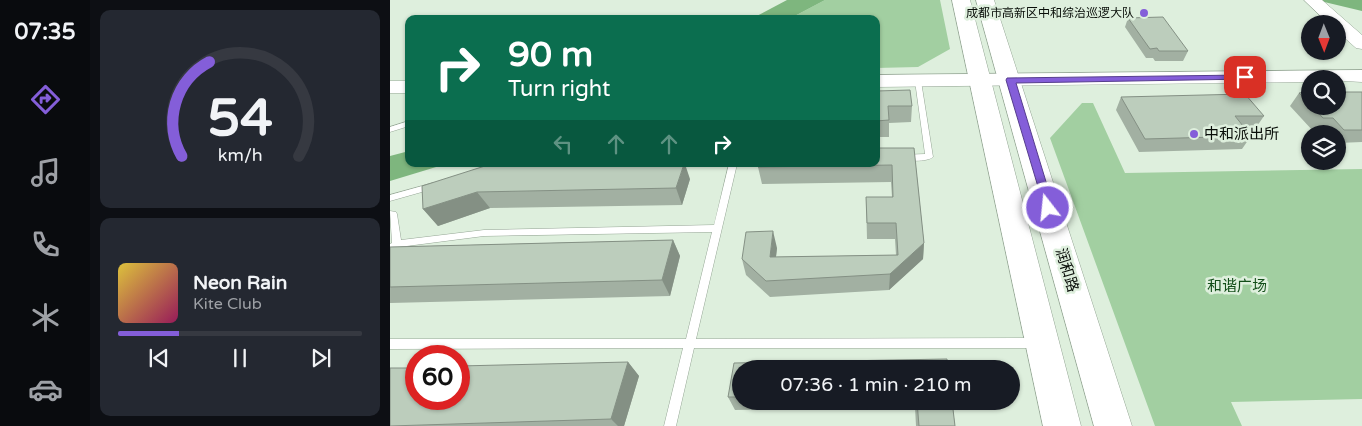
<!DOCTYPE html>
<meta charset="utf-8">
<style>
:root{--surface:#171b24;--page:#242831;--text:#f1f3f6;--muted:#9ea1a6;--line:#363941;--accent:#845ed9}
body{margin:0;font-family:"Varela Round","Noto Sans SC",sans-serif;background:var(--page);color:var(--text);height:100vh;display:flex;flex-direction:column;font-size:19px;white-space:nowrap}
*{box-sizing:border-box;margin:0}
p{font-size:16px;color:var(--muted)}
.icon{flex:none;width:28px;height:28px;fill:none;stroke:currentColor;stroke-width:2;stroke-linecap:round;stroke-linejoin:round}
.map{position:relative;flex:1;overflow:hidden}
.drawer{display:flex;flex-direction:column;gap:10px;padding:10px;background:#0d0f14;width:300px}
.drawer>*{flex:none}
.top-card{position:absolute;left:15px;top:15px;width:475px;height:152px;border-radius:10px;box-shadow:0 1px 4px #0004;background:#0b6e4f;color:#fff;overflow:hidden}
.needle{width:32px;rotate:179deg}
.tools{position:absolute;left:911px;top:15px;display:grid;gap:10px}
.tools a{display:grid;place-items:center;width:45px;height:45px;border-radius:50%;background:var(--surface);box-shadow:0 1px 4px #0004;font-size:25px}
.speed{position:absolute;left:15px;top:345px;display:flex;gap:10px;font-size:25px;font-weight:700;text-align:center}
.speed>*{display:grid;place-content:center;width:65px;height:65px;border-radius:50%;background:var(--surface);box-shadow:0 1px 4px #0004;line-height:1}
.speed .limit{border:8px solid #d22;background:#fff;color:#111}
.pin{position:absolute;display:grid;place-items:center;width:42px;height:42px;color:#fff;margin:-21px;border-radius:10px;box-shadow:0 2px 8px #0006}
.me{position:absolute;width:55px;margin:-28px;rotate:344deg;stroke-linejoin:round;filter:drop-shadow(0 0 4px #0008)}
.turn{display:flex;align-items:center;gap:18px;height:105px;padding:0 20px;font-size:22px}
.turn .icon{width:65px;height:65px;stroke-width:2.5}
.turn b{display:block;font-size:35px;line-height:42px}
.lanes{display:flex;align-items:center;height:48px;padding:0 20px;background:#0003;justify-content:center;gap:25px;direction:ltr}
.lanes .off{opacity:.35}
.drawer .widget{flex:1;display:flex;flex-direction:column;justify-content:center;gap:8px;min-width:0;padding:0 18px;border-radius:10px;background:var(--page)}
.drawer .dial{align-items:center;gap:0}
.dial svg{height:130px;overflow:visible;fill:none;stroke:var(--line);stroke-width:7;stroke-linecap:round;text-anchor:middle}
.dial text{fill:var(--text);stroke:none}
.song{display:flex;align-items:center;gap:15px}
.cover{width:60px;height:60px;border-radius:8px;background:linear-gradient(135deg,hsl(50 70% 55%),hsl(330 70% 35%))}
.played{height:5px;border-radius:2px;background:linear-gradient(90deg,var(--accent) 25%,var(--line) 25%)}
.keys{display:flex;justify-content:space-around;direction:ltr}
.trip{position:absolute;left:342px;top:360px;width:288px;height:50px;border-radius:25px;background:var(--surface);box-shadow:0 1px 4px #0004;font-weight:600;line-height:50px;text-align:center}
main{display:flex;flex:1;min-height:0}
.tabs{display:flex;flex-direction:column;width:90px;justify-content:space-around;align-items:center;background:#090b0e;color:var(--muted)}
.tabs .icon{width:35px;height:35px}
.tabs .current{color:var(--accent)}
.tabs b{font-size:22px;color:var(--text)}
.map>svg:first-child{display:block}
.green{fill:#a2cfa1}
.water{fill:#7eb67e}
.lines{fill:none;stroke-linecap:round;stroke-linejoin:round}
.lane-casing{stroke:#95a695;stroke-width:1}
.secondary-casing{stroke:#95a695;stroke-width:1}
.primary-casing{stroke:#95a695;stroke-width:1}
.lane{fill:#fff;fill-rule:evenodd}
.secondary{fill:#fff;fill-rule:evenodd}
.primary{fill:#fff;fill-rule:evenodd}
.wall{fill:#a2b0a2}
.shaded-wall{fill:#849084}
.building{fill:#bccdbc;stroke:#849084}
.route{fill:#845ed9;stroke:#563d8d}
.poi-dot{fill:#845ed9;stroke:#deefdd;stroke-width:2}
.labels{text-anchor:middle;stroke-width:5;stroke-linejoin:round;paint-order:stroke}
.far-poi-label{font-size:12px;fill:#080d08;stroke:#deefdd;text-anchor:end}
.poi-label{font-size:15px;fill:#080d08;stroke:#deefdd;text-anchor:start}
.street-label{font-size:15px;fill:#080d08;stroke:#deefdd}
.park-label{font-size:15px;fill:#134e19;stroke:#deefdd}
</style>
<main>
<nav class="tabs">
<b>07:35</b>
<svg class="icon current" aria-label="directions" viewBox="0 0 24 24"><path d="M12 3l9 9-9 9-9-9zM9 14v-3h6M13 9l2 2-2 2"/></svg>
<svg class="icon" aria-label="music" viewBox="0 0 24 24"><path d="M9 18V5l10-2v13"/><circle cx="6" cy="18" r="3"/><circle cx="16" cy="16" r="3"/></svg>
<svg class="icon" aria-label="phone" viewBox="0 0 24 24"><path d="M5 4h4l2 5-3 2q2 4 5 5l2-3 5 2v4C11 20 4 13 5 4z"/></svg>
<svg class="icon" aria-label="climate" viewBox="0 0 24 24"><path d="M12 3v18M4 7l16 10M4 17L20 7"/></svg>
<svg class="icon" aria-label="car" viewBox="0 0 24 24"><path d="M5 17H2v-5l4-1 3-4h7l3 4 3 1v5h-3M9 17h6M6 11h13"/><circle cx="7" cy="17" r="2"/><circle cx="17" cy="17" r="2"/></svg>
</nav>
<section class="drawer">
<div class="widget dial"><svg viewBox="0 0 100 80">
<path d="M14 69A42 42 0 1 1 86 69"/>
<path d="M14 69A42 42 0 0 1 31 11" stroke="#845ed9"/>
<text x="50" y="56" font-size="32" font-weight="700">54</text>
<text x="50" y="72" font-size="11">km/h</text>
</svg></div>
<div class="widget">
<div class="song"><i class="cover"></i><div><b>Neon Rain</b><p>Kite Club</p></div></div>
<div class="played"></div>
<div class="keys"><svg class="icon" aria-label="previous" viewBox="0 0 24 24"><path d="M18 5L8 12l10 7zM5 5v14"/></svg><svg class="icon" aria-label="pause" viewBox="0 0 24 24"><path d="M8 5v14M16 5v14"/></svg><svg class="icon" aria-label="next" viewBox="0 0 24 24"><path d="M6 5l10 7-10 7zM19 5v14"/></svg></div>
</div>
</section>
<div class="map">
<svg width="972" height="426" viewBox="0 0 972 426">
<rect width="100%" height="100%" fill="#deefdd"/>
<path class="green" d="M435 0H550L560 49 528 67 486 68V19H399Z
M692 103H703L735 173 972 169V399L841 402 852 426H765L660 138Z"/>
<path class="water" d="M397 0H435L399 19H361Z
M926 0H972V11Z
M19 151V164H56L0 181V156Z"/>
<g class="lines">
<g class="lane-casing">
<path id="lane" d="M528 79 531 81 543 157C537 162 516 162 510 157L511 155 535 154 525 81Z
M19 121V126L0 132V127Z
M112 164H126L125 166 106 171 102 168 103 166Z
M339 164H347L306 339 647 338 651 340 652 343 651 346 647 348H304L286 426H274L293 348 0 349V339H296L322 232 94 236 9 247 0 253V244L2 243 0 211 6 212 7 214 11 240 94 230 324 225Z
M43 183 46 184 47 186 46 188 0 201V195Z"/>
</g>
<g class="secondary-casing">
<path id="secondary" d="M914 0H932L972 35V49L966 48 948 32V24H939Z
M972 70V82L920 79V82L486 87V75Z
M0 81H19V93H0Z"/>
</g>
<g class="primary-casing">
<path id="primary" d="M562 0H580L691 426H653Z
M586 0H604L742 426H704Z"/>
</g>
<use href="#lane" class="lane"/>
<use href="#secondary" class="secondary"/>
<use href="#primary" class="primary"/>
</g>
<path class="wall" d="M738 18 798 51 793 61H765L763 58H756L735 27Z
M486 91 522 106 521 122 499 123V137H486Z
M920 92V106H948L972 92V142L948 143V134H935L933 131H923L900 106 909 93Z
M731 97 874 116 865 129H855L861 136 852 149 749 152 726 110Z
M524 148 534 243 533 259 499 290 380 297 356 275 352 259 387 248 386 257 506 255 505 239H477L476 197H502L501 182 372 184 368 167Z
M300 179 292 205 100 208 48 226 33 209 32 186Z
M283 240 290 256 280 296 0 303V247Z
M238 362 249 376 234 426H0Z
M351 369V401H562L565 426H526L525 407 345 410 338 397Z"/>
<path class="shaded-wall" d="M294 164H295L300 179 292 205 286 188Z
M87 192 100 208 48 226 33 209Z
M383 231 387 248 384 273 380 257Z
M283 240 290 256 280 296 272 280Z
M534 243 533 259 499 290 500 274Z
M238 362 249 376 234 426H228L221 419Z"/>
<path class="building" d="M773 17 798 51H769L767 48 760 49 738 18Z
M520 90 522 106H498L499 120 486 121V91Z
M920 92V104L909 93Z
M948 92H972V130H954L943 118H933L922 106H948Z
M855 94 874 116H845L861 136 755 139 731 97Z
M486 148H524L534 243 500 274 376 281 352 259 356 232 383 231 380 257 508 255 506 223H477L476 197H503L502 165 368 167 369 164H486Z
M190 164H294L286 188 87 192 33 209 32 186 98 165Z
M283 240 272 280 0 287V247Z
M557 359 558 369H351V397H338L344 363Z
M238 362 221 419 0 426V368H26V399H69V366Z
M527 401H562L565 426H529Z"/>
<path class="route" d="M855 75 859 77 858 79 626 83 664 208 658 212 655 210 616 80 617 78Z"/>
<g class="poi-dot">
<circle cx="754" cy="13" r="5"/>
<circle cx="804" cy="134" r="5"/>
</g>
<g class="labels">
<g class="far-poi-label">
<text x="744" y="17">成都市高新区中和综治巡逻大队</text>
</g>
<g class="poi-label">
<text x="814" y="139">中和派出所</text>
</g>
<g class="street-label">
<text transform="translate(677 270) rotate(73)" y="5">润和路</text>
</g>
<g class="park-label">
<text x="847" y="291">和谐广场</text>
</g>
</g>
</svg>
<div class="tools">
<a><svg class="needle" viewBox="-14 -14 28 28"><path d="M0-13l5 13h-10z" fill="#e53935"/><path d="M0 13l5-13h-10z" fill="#9ea1a6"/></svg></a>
<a><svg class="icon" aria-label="search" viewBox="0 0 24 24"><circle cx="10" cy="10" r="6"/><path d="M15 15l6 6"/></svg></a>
<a><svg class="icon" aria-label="layers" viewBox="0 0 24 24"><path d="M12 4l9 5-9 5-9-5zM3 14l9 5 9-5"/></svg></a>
</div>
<div class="speed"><div class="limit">60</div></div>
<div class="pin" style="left:855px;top:77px;background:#d93025"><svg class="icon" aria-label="arrive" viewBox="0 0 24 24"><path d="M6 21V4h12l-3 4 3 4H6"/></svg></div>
<svg class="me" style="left:658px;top:208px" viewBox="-20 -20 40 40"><circle r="17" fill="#845ed9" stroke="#fff" stroke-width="3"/><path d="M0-11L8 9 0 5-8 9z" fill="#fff"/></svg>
<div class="trip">07:36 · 1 min · 210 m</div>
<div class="top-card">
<div class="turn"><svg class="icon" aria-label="right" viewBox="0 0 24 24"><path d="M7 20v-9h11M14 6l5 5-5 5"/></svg><div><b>90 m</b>Turn right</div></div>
<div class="lanes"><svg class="icon off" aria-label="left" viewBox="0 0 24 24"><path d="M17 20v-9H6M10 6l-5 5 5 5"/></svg><svg class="icon off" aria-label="ahead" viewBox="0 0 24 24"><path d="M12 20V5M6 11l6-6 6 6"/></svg><svg class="icon off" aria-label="ahead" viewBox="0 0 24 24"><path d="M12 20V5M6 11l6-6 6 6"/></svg><svg class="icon" aria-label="right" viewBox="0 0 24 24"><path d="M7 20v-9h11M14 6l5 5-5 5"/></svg></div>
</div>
</div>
</main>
